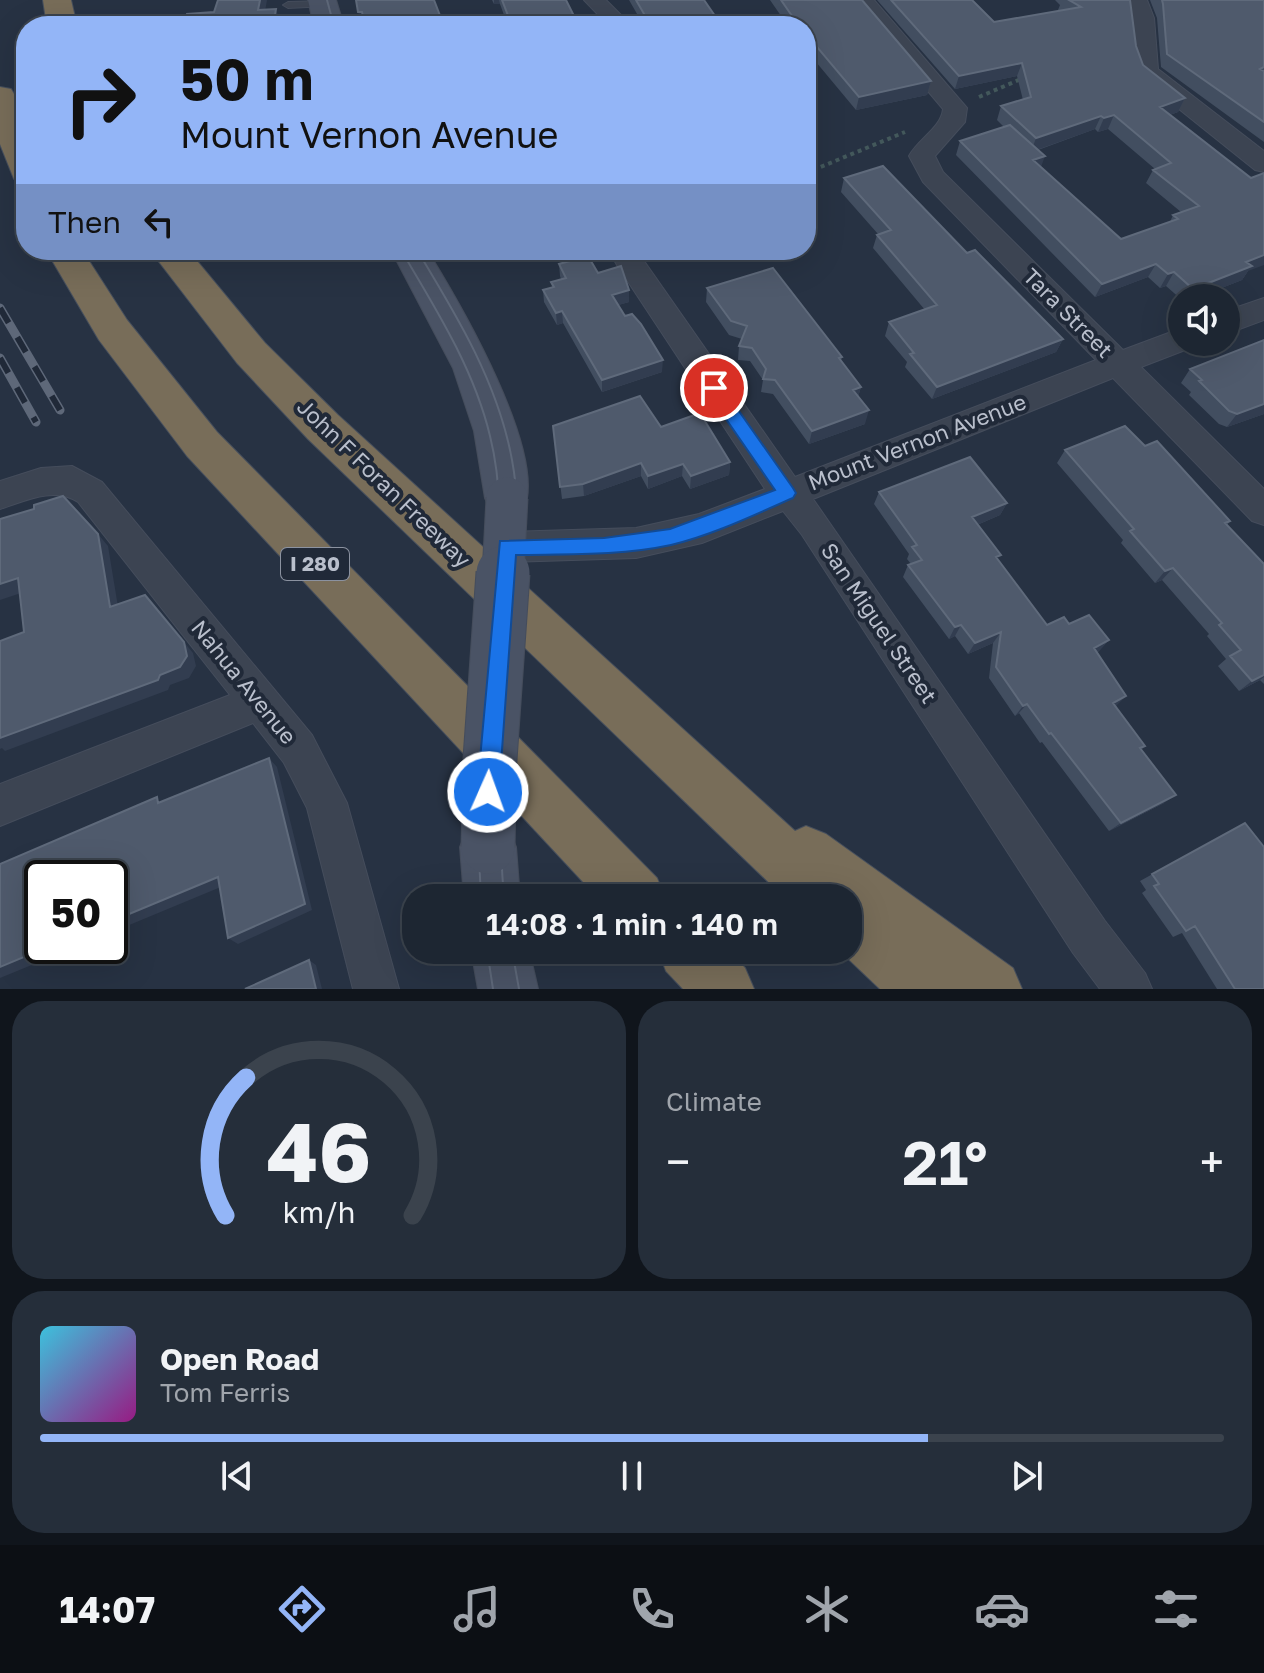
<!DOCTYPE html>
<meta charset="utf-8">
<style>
:root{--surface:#1d2632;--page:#252e3a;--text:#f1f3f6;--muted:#a0a5ac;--line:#3b434d;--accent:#93b5f7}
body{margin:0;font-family:"Golos Text",sans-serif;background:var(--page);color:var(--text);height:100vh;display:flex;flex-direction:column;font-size:30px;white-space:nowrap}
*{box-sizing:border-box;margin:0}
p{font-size:26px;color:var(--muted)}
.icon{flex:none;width:44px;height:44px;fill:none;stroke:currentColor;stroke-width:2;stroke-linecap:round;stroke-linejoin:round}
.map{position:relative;height:989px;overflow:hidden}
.panel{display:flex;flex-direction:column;gap:12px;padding:12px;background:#10151c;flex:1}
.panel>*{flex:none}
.top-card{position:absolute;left:16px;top:16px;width:800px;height:244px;border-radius:32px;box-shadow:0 8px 32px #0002,0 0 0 2px var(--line);background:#93b5f7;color:#111;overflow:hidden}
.buttons{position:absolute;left:1168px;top:284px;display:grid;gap:16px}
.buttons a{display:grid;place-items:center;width:72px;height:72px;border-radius:50%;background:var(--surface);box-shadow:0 8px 32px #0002,0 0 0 2px var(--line);font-size:40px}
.speed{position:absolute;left:24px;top:860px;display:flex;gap:16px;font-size:40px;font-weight:700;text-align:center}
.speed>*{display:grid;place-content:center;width:104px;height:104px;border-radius:50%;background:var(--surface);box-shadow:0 8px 32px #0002,0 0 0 2px var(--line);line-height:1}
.speed .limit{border:4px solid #111;border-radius:12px;background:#fff;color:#111}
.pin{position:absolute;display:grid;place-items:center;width:68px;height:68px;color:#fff;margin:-34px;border:4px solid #fff;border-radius:50%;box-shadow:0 2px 8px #0007}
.me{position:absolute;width:88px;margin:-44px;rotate:2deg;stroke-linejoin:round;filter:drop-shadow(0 0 6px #0008)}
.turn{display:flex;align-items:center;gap:28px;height:168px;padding:0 32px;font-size:36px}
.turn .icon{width:104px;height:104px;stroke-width:2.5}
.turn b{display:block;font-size:56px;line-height:68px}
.then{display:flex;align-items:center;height:76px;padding:0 32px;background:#0003;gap:16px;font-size:30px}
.big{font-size:60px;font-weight:600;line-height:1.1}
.panel .widget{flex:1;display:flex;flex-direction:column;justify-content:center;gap:12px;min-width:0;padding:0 28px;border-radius:32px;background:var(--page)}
.panel .dial{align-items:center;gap:0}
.dial svg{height:208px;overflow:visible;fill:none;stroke:var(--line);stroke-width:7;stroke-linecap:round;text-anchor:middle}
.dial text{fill:var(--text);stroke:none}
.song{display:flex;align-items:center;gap:24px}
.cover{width:96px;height:96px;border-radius:12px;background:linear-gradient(135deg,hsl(190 70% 55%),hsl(310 70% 35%))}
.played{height:8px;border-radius:4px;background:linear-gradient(90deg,var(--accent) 75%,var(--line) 75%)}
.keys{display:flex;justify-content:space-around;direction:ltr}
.heat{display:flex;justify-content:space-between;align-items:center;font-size:44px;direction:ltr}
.panel .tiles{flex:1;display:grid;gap:12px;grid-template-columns:1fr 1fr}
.widget:last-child{grid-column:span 2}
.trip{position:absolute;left:402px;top:884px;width:460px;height:80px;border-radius:32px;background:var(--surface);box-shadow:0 8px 32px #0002,0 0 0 2px var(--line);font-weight:600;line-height:80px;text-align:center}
.menu{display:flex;height:128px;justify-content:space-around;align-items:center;background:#0c0f14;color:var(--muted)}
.menu .icon{width:56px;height:56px}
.menu .current{color:var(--accent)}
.menu b{font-size:36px;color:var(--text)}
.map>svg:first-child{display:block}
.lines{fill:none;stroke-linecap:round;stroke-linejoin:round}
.service-casing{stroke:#454d5c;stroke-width:2}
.minor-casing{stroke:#454d5c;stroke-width:2}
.secondary-casing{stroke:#454d5c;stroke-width:2}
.motorway-casing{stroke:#464f5d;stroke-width:2}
.path{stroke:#43585b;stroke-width:4;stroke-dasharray:4 4;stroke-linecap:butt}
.service{fill:#3c4452;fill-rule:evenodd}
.minor{fill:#3c4452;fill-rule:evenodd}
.secondary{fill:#4a5365;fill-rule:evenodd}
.motorway{fill:#786d59;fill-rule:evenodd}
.tram{stroke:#5e6879;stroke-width:2}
.rail-casing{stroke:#5e6879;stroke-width:9}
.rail{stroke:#202938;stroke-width:6;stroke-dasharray:17;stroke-linecap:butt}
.secondary-bridge-far1-casing{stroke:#454d5c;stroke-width:43;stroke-linecap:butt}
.secondary-bridge-casing{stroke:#454d5c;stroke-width:55;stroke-linecap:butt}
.secondary-bridge-far1{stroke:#4a5365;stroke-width:41}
.secondary-bridge{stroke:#4a5365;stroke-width:53}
.wall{fill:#424e60;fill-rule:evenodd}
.shaded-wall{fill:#323d50}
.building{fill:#4f5a6c;stroke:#5f6a7b;stroke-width:2}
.route{fill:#1a73e8;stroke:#114b97;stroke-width:2}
.labels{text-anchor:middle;stroke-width:8;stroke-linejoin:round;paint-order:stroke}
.shield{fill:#202938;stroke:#8b92a0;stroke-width:2}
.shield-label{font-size:20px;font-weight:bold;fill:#b9bfcc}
.street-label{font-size:22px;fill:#b9bfcc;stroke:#202938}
</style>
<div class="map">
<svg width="1264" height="989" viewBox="0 0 1264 989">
<rect width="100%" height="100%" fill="#273243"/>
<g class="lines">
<g class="service-casing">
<path id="service" d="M323 1 328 4 327 6 288 8 283 5 288 2Z"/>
</g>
<g class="minor-casing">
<path id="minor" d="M584 0H606L632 26H609Z
M851 0H874L967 108 965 122 935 156 943 172 1123 350 1182 328V342H1195L1193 347 1141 367 1264 489V525L1252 521 1113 378 813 499 1105 921 1145 973 1152 989H1100L1073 953 802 535 783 511 702 543 636 558 507 562 495 558 489 547 495 536 507 532 636 528 699 514 765 489 617 265 613 258 617 251H637L795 477 1096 360 923 182 909 156C918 139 941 128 943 109Z
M1125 0H1147L1154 18 1158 69 1264 151V172L1255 170 1139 77C1125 55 1137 24 1125 0Z
M1264 298V320L1226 334V311Z
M72 466 102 482 312 735 347 803 399 989H353L307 808 284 763 253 723 0 826V784L230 695 78 502C54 486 25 501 0 509V481L41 468Z"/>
</g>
<g class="secondary-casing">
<path id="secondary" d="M308 0H336L344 26H314Z
M391 250H427C458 300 550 456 523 511L507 516 491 511 485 498 474 431 453 368Z
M488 819 508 827 516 847 520 898H464L460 847 468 827Z
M471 950H529L538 989H478Z"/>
</g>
<g class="motorway-casing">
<path id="motorway" d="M43 0H71L77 26H47Z
M0 87 11 89C30 117 26 151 26 183L14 179 0 144Z
M46 250H82L127 320 217 432 657 878 665 898H598L187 456 99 340Z
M150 250H188L265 343 338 415 795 831 806 826 826 834 1013 968 1022 989H880L839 950H848V898H785L308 439 237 363Z
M658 950H728L745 968 754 989H683L666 971Z"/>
</g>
<path class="path" d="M979 97 1021 79
M806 173 905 132"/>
<use href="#service" class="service"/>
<use href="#minor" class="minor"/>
<use href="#secondary" class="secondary"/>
<use href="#motorway" class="motorway"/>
<path class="tram" d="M327 0 334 26
M401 250C436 309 474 369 490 436 509 512 495 590 487 667 479 744 476 821 481 898
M417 250C457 316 498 383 512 460 524 524 513 590 508 654 501 736 497 816 504 898
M487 950 493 989
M512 950 519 989"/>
<g class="rail-casing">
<path id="rail" d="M0 308 60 410
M0 358 36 422"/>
</g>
<use href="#rail" class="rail"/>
<g class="secondary-bridge-far1-casing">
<path id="secondary-bridge-far1" d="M503 575 507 498"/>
</g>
<g class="secondary-bridge-casing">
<path id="secondary-bridge" d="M488 847 490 759 503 573"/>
</g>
<use href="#secondary-bridge-far1" class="secondary-bridge-far1"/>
<use href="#secondary-bridge" class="secondary-bridge"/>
</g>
<path class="wall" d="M492 0H566L579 26H508L500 4H494Z
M629 0H704L722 26H644Z
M770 0H862L931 81 927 95 856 110 806 50V26H788Z
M877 0H972L994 22 1060 11 1058 10 1060 5 1055 0H1130L1136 46 1143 65 1185 98 1178 112 1170 115 1248 271 1242 280 1196 298H1182V300L1166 286 1160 288 1148 277 1095 297 956 155 960 141 1004 127 997 120 1001 106 1023 100 1017 76 955 89ZM1095 129 1098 132 1108 129 1155 169 1153 170 1146 183 1181 212 1173 215 1170 222 1121 239 1041 167 1038 150Z
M1150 0H1264V142L1161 67 1157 18Z
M844 178 967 253 1063 339 1056 352 932 399 905 367 907 362 885 336 889 322 925 310 873 248 877 235 878 234 841 192Z
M672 250H708L678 259Z
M559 264 598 273 629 302 618 305 662 372 602 392 563 323 557 325 544 302 543 290 552 287 551 282 561 279 560 276Z
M707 288 842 357 841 360 861 387 858 397 865 424 809 444 773 394 761 392 763 380 750 361 738 360 739 346 742 339 729 335 706 302Z
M1264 340V414L1227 427 1219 424 1189 395 1191 392 1181 383 1190 369Z
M553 426 661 427 730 462 729 475 690 489 682 476 648 489 641 476 584 496 562 499Z
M1145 446 1230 521 1227 525 1264 564V684L1260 680 1239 691 1218 666 1226 659 1207 636 1209 634 1162 580 1155 583 1121 543 1123 540 1057 463 1065 450Z
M879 492 1007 503 1000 515 977 525 998 560 1047 625 1069 624 1109 640 1097 653 1115 707 1145 746 1141 750 1164 803 1109 831 1042 742 1040 743 1019 713 1015 716 989 678 993 643 968 654 955 636 949 639 903 577 908 565 911 564 907 559 909 554 874 504Z
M1245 823 1264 989H1217L1182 933 1173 937 1142 893 1146 890 1140 881Z"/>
<path class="shaded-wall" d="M260 0H267L263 23 258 10Z
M494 0H499L500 4H494Z
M276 9 280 22 279 26H273Z
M358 12H362L365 25 362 26Z
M1022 63 1017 76 955 89 959 76Z
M931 81 927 95 856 110 859 97Z
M1185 98 1178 112 1153 121 1160 107Z
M1114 115 1108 129 1098 132 1104 118Z
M1101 116 1095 129 1031 152 1036 138Z
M1045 156 1040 170 1033 160Z
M458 250H478L459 255Z
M569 250H589L569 254Z
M679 250H708L678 259Z
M1264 255V265L1248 271 1242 280 1196 298H1188L1193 289 1246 262Z
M1156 264 1148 277 1095 297 1102 284Z
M1174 272 1166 286 1160 288 1168 274Z
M629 290V302L612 307V295Z
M562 311 563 323 557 325 556 313Z
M1063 339 1056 352 932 399 937 387Z
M663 360 662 372 602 392V380Z
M861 387 857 400 853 390Z
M1264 404V414L1227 427 1237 414Z
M869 410 865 424 809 444 812 431Z
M730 462 729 475 690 489 691 476Z
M641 463V476L584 496 583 484Z
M683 464 682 476 648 489V476Z
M1007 503 1000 515 965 530 972 517Z
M98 534 108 546 120 619 110 607Z
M1173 568 1162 580 1155 583 1165 571Z
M18 578 30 590 0 600V584Z
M145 595 193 653 196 666 189 678 170 685 168 690 5 751 2 748 0 749V738Z
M961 625 955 636 949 639 955 627Z
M1001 632 993 643 968 654 975 643Z
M1109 640 1099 651 1084 659 1094 648Z
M1264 675V677L1260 680 1239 691 1252 681Z
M1126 696 1116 706 1113 703Z
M1027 704 1019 713 1015 716 1023 706Z
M269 758 277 767 312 910 238 944 228 938Z
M1176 795 1164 803 1109 831 1121 823Z
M218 877 228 884 110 933V922Z
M50 946H78L0 978V967Z
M309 960 316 965 322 989H316Z"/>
<path class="building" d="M218 0H260L258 10 276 9 273 26H184L187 14 214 12Z
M356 0H434L444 26H370L369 24 365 25 362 12H358Z
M502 0H566L579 26H512Z
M636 0H704L722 26H651Z
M781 0H862L931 81 859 97 806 34V26H799Z
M891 0H972L994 22 1081 7 1069 0H1130L1136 46 1143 65 1185 98 1160 107 1251 178 1264 173V255L1246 262 1252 266 1193 289 1174 272 1168 274 1156 264 1102 284 960 141 1010 125 1045 156 1033 160 1121 239 1178 219 1173 215 1199 206 1153 170 1171 163 1114 115 1104 118 1101 116 1036 138 1001 106 1031 97 1022 63 959 76Z
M1162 0H1264V67L1260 69 1264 71V122L1167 54 1163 4Z
M883 166 967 253 975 250 1063 339 937 387 910 354 914 353 889 322 937 305 877 235 891 230 844 178Z
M588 256 598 273 621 266 629 290 612 295 625 316 632 314 641 324 663 360 602 380 562 311 556 313 543 290 554 287 551 282 566 278 559 264Z
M773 268 842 357 839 358 861 387 853 390 869 410 812 431 775 380 763 379 766 369 752 348 739 346 747 326 731 321 707 288Z
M1264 340V404L1237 414 1229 411 1199 381 1202 380 1190 369Z
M640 396 661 427 700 413 730 462 691 476 683 464 648 476 641 463 583 484 560 487 553 426Z
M1125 426 1145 446 1157 441 1230 521 1225 523 1264 564V675L1252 681 1230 656 1241 650 1219 625 1222 623 1173 568 1165 571 1130 531 1134 529 1065 450Z
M970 457 1007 503 972 517 1001 555 996 557 1047 625 1064 617 1069 624 1089 615 1109 640 1094 648 1126 696 1113 703 1145 746 1140 748 1176 795 1121 823 1051 733 1049 734 1027 704 1023 706 996 667 1001 632 975 643 961 625 955 627 908 565 922 560 912 547 917 545 879 492Z
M63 496 98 534 110 607 145 595 184 642 187 656 180 667 160 675 158 680 0 738V641L24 632 18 578 0 584V519L34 509V505Z
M269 758 305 904 228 938 218 877 110 922V878H42V946H50L0 967V864L157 797 158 803Z
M1245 823 1264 847V989H1235L1195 926 1186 931 1154 886 1159 884 1152 874Z
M309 960 316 989H245Z"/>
<path class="route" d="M714 382 720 384 793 488 796 493 793 498C754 515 713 535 671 545 620 556 568 554 516 555L499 792 496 800 488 803 480 800 477 792 500 541 604 538 670 529 775 490 708 393 706 388Z"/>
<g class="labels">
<rect class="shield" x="281" y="548" width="68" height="32" rx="6"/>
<g class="shield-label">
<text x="315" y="571">I 280</text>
</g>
<g class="street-label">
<text transform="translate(1068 313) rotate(45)" y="8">Tara Street</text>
<text transform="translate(917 442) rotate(-21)" y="8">Mount Vernon Avenue</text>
<text transform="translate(384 483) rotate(44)" y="8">John F Foran Freeway</text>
<text transform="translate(879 623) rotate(56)" y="8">San Miguel Street</text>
<text transform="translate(244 682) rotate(51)" y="8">Nahua Avenue</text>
</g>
</g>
</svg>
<div class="buttons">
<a><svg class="icon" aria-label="sound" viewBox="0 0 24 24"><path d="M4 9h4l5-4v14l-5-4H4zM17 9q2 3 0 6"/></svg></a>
</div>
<div class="speed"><div class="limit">50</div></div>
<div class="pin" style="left:714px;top:388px;background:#d93025"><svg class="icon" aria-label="arrive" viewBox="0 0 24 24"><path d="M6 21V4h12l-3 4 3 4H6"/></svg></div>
<svg class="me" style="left:488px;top:792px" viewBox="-20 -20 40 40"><circle r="17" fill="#1a73e8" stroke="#fff" stroke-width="3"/><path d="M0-11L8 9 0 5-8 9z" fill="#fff"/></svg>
<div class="trip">14:08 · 1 min · 140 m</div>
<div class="top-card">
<div class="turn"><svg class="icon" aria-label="right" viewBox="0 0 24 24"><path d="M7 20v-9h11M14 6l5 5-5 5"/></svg><div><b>50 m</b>Mount Vernon Avenue</div></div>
<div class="then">Then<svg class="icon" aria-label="left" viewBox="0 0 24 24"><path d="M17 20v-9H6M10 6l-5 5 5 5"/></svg></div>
</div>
</div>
<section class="panel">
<div class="tiles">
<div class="widget dial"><svg viewBox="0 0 100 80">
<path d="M14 69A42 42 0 1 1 86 69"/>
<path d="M14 69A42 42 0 0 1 22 16" stroke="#93b5f7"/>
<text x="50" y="56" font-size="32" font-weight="700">46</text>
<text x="50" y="72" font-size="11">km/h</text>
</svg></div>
<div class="widget"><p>Climate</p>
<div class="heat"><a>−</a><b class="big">21°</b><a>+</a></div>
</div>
<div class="widget">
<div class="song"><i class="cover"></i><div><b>Open Road</b><p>Tom Ferris</p></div></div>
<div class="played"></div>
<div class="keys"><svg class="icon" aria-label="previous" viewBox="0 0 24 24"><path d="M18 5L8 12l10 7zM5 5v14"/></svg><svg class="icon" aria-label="pause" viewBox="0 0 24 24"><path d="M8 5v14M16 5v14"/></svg><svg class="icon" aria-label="next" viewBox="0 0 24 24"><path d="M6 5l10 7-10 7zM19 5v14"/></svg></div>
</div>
</div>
</section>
<nav class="menu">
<b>14:07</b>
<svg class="icon current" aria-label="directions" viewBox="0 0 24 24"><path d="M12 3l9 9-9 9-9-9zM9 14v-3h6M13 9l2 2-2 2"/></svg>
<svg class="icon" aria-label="music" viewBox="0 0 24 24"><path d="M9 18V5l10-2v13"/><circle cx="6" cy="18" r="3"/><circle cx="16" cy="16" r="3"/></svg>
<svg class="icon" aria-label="phone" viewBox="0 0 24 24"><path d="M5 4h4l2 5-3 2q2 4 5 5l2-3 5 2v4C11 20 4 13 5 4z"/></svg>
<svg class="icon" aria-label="climate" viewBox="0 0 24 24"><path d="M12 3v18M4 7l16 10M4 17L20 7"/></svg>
<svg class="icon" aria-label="car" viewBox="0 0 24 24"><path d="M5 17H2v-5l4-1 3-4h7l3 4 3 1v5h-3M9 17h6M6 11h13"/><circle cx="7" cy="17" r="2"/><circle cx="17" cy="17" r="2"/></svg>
<svg class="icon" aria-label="filters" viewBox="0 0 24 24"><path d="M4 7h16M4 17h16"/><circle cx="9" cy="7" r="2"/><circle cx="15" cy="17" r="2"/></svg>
</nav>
